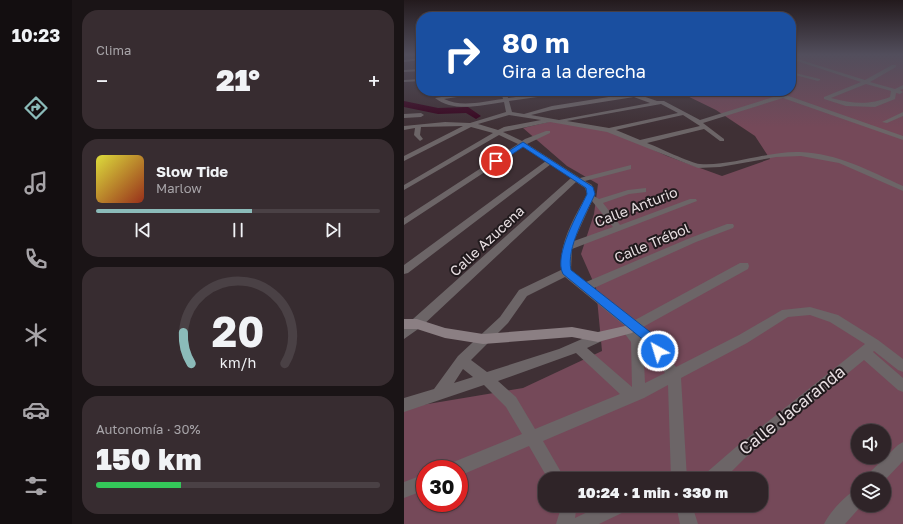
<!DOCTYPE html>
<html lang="es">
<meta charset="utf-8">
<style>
:root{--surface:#2f2428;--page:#372c30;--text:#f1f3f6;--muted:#a7a4a8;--line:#4a4145;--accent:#8bbbb9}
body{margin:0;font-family:"Golos Text",sans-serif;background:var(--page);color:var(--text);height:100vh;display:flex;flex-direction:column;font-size:15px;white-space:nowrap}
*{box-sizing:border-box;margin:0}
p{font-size:13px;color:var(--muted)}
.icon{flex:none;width:22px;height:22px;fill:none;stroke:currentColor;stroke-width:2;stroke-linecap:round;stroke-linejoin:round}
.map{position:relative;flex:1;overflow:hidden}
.panel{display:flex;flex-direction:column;gap:10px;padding:10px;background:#1a1416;width:332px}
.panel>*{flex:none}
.banner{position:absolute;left:12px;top:12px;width:380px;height:84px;border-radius:16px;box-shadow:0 1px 3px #0004,0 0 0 1px var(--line);background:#1a4fa0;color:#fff;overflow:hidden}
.buttons{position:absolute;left:447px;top:424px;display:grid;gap:8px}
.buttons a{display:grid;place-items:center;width:40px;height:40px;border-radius:50%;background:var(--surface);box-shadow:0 1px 3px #0004,0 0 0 1px var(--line);font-size:20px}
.speed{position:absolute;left:12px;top:460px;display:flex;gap:8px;font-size:20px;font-weight:700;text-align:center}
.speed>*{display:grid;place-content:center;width:52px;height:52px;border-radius:50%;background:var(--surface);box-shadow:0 1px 3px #0004,0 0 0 1px var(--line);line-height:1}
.speed .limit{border:6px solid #d22;background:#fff;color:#111}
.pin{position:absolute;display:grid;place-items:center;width:34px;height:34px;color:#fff;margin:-17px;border:2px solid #fff;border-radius:50%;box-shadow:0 1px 4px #0007}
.me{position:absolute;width:44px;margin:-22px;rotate:321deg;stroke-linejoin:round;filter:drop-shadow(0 0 3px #0008)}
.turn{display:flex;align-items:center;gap:14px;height:84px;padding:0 20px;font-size:18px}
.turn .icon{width:52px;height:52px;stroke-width:2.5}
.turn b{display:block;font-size:28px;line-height:34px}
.big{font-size:30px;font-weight:800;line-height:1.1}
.panel .tile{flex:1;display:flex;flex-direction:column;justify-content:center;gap:6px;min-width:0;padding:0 14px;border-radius:16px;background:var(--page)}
.panel .dial{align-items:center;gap:0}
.dial svg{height:104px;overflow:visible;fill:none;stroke:var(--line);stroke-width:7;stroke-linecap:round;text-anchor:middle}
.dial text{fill:var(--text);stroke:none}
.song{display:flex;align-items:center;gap:12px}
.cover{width:48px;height:48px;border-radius:6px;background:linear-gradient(135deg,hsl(60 70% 55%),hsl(10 70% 35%))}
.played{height:4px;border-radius:2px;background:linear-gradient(90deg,var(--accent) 55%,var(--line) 55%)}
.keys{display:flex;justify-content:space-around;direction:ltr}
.heat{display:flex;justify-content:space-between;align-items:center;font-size:22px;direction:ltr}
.charge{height:6px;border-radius:3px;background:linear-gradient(90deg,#34c759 30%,var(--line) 0)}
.trip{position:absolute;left:134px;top:472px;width:230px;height:40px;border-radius:16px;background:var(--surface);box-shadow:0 1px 3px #0004,0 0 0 1px var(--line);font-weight:800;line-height:40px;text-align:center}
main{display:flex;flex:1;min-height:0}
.dock{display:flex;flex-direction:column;width:72px;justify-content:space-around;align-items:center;background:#130e10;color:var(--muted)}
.dock .icon{width:28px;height:28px}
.dock .active{color:var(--accent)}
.dock b{font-size:18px;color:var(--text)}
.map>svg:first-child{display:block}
.green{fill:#754959;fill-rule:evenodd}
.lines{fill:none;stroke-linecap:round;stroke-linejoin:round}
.river{fill:#37031d;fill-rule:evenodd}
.street{fill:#6c6567;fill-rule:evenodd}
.secondary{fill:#8b7f83;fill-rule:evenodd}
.route{fill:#1a73e8;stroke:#114b97}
.labels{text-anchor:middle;stroke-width:4;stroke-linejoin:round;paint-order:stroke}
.street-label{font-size:14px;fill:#e8dfe2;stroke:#211a1d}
.near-street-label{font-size:17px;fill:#e8dfe2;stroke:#211a1d}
</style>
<main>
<nav class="dock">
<b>10:23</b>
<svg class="icon active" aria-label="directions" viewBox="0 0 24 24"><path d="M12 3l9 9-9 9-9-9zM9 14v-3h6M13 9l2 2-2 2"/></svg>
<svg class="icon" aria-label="music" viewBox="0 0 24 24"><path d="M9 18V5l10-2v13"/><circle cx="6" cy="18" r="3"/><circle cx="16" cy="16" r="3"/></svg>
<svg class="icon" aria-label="phone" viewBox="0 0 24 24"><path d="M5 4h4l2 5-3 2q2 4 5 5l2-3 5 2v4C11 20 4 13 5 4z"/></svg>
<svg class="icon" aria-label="climate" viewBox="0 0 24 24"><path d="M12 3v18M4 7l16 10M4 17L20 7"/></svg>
<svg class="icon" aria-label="car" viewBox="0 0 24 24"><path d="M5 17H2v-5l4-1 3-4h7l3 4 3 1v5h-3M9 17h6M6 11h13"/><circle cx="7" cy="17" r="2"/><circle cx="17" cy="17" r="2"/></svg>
<svg class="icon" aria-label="filters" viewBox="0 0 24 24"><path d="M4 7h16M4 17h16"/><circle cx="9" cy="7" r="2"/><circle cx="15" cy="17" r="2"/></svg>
</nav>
<section class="panel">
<div class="tile"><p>Clima</p>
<div class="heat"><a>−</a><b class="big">21°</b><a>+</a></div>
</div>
<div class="tile">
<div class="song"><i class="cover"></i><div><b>Slow Tide</b><p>Marlow</p></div></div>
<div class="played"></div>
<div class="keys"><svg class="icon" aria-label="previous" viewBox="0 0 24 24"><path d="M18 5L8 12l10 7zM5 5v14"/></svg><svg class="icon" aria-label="pause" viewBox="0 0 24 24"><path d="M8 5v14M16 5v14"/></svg><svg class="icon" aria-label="next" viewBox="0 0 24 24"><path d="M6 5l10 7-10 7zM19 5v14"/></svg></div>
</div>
<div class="tile dial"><svg viewBox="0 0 100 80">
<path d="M14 69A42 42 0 1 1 86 69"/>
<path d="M14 69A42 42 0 0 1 8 45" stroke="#8bbbb9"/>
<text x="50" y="56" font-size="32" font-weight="700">20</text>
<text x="50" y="72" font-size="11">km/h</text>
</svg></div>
<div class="tile"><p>Autonomía · 30%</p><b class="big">150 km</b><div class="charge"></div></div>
</section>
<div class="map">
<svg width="499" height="524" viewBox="0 0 499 524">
<rect width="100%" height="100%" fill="#3f3035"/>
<path class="green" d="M387 54H499V524H0V408L119 388 198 351 192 288 177 254 190 214 194 184 163 166 119 128 153 120 206 130 263 156 318 176 366 159 351 136 312 110 273 91H387ZM454 431H480V457H454ZM21 469H55V503H21ZM141 479H357V505H141ZM454 479H480V505H454Z"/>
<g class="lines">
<path class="river" d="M0 101 34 108 64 107 77 116 72 119 62 113 34 114 0 107Z"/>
<path class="street" d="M387 57 461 80 488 65H492V67L466 82 491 89 499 85V89L496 90 499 92 496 94 492 93 491 99 471 107 442 106 420 99V97L457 82 387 59ZM462 84 487 91 486 97C465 105 450 104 427 98Z
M17 58V60L0 62V60Z
M17 69V71L0 72V70Z
M387 72 416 79V80L414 81 387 74Z
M17 79V81L0 82V80Z
M77 91H93L40 99C58 108 80 101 99 99L97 91H103L104 98 160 91H176L105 101 108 112 120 114 148 106 230 93 253 101H260L296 120 379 94 499 136V140L379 98 299 123 320 139V141H316L300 129 243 143C254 147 286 163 296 164 330 166 362 151 396 152 433 153 466 171 499 186V191L435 163 397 156 372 157 316 167 294 168 203 132 146 122 99 132 118 141 121 139 142 131H146V133L123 144 176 178 227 165V169L181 181 188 185 190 196 195 199 224 190 242 188V192L225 194 199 203 216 225 286 199H292L293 201 168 249 167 270 182 282 286 238 323 224H329L330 226 329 228 292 242 190 288 231 320 336 263H344L345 266 344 269 239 327 250 335 272 367 335 335 378 310 406 307 434 315 474 340 499 359V372L494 370 470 351 469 352 499 378V392L494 390 460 360 342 457 320 479H300L302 473 332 447 461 344 426 322 406 315 384 317 343 343 277 378 283 479H267L264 385 240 398 139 441 161 479H144L125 446 55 476V469H45L47 463 118 434 102 407 80 385 0 412V398L30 389 54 356 96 317 115 290 157 270C155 242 170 218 183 194L181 188 172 182 17 327 0 339V327L167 178 147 164 4 273 0 274V265L142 161 119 147 0 225V218L114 144 95 135 0 190V185L89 133 67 127 0 161V156L59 126 17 127 16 135 19 139 16 141 10 135 11 128 0 130V126L41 122 66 123 102 112 100 102C78 105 50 113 31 98ZM230 97 246 103 155 120 127 115 148 110ZM257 104 274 113 205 128 163 121ZM105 115 137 120 100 127 94 130 74 124ZM279 115 296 126 236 140 212 130ZM188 201 209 227 170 241ZM161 277 221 326 218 330 227 342 228 387 183 348 198 341 200 337 198 333 194 332 155 349 83 372 67 360 104 323 123 296ZM239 340 261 373 241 383 239 341ZM172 353 216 394 131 429 112 397 94 381ZM59 369 69 377 50 383Z
M499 112V116L483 123 478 122Z
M0 114 17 113 20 115 17 117 0 118Z
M499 442V461L480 481V479H463L465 473 494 445Z
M21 474V490L0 498V482Z
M454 489V505H458L441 524H420C425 513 443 493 454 489Z
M154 505H170L172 511 171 518 198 505H224L222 511 195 524H152L156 511Z
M272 505H288L294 524H276Z"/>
<path class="secondary" d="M0 319H13L41 328 79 334 168 327 194 332 221 326 230 321 234 323 236 326 228 333 194 342 168 337 79 344 41 338 13 329H0Z"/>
</g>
<linearGradient id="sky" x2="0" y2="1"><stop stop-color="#231a1d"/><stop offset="0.43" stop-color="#524e5c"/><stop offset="1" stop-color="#524e5c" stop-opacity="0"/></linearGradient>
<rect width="499" height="127" fill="url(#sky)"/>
<path class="route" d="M119 142 189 187 191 194C182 214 162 248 167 270L250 335 259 351 258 354C249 357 246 348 242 342L159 274C149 255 175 212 183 194L182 188 119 147 95 163 89 161Z"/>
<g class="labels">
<g class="street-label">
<text transform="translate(232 207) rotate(-21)" y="5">Calle Anturio</text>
<text transform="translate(83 241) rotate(-43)" y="5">Calle Azucena</text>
<text transform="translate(248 243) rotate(-23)" y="5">Calle Trébol</text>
</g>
<g class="near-street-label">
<text transform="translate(388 410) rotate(-39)" y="6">Calle Jacaranda</text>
</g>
</g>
</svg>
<div class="buttons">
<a><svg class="icon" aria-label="sound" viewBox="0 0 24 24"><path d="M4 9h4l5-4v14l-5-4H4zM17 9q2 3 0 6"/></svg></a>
<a><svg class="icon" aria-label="layers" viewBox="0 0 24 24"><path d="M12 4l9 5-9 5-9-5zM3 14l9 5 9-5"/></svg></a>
</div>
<div class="speed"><div class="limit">30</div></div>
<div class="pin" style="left:92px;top:161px;background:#d93025"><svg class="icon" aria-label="arrive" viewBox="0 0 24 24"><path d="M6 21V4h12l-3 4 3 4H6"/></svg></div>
<svg class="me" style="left:254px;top:351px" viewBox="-20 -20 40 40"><circle r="17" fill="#1a73e8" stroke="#fff" stroke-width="3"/><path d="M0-11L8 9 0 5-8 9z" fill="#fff"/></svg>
<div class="trip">10:24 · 1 min · 330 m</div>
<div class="banner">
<div class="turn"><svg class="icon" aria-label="right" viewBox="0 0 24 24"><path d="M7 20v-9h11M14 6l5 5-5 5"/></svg><div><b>80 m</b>Gira a la derecha</div></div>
</div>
</div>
</main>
